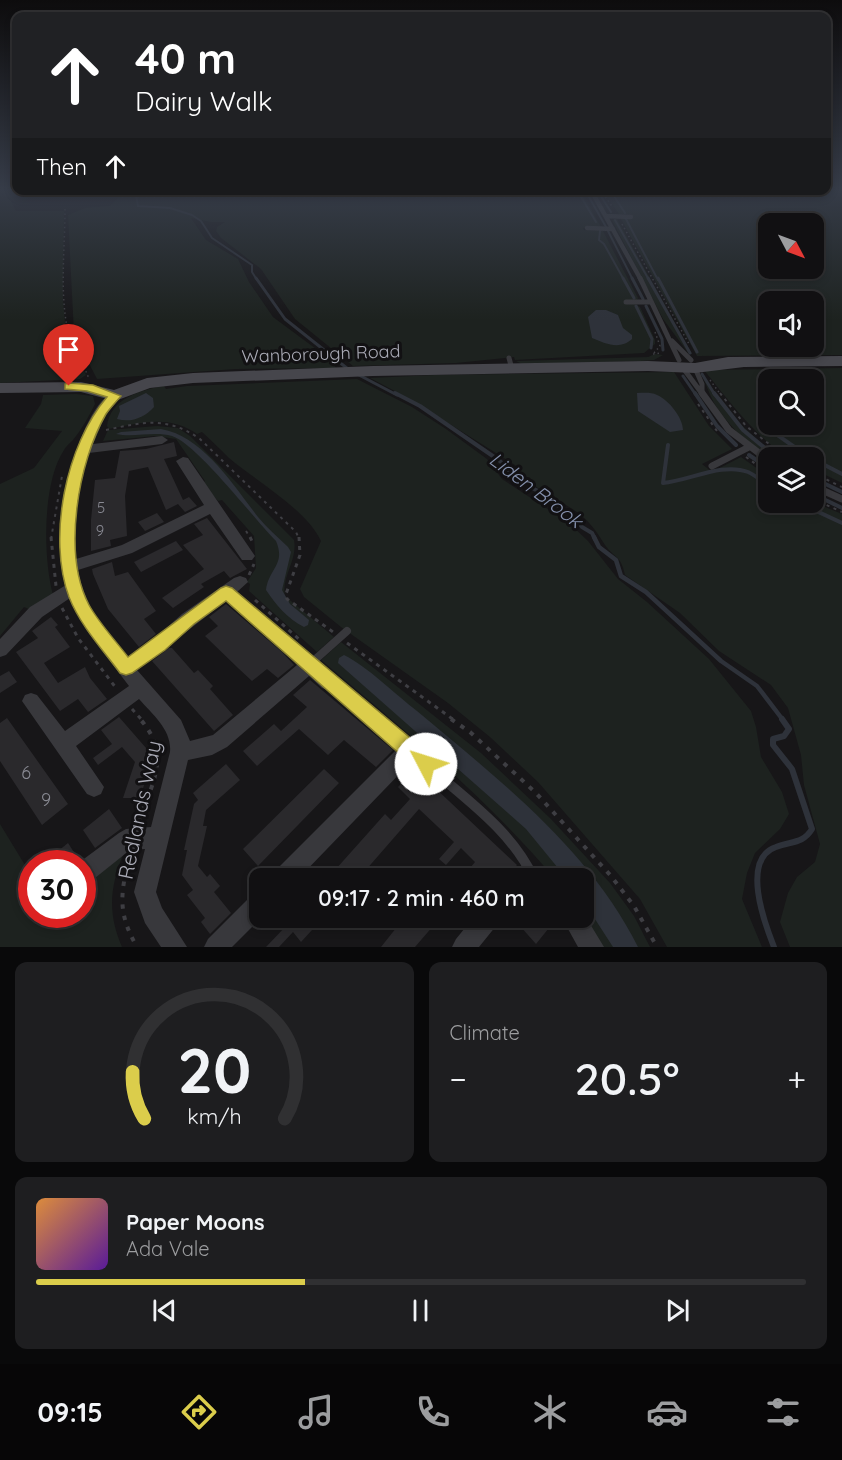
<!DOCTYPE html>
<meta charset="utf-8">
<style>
:root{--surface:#111012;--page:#1e1e20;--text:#f1f3f6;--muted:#9c9d9f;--line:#303032;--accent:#dbcd4b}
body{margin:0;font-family:Quicksand,sans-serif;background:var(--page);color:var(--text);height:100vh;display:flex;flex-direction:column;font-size:22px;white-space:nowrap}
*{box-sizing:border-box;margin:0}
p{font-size:20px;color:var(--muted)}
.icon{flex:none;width:33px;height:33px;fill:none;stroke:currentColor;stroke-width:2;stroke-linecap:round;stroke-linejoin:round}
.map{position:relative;height:947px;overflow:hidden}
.drawer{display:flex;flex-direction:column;gap:15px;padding:15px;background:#09090a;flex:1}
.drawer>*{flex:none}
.guide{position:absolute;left:12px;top:12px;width:819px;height:183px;border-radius:12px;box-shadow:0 3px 9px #0003,0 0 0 2px var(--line);background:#202124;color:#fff;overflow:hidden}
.needle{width:39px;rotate:131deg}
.fabs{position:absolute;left:758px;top:213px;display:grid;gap:12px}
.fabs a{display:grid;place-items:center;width:66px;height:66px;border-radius:12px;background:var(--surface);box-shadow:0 3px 9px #0003,0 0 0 2px var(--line);font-size:30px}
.speed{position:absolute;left:18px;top:850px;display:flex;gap:12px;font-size:30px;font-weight:700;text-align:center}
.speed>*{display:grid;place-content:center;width:78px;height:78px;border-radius:50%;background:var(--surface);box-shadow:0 3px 9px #0003,0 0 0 2px var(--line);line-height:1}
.speed .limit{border:9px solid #d22;background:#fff;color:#111}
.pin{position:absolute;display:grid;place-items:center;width:51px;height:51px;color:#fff;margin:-62px -26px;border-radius:50% 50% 50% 0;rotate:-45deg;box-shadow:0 0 6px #0007}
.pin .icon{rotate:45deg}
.me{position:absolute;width:66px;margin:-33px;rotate:310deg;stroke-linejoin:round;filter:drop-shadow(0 0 4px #0008)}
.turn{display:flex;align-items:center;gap:21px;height:126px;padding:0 24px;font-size:27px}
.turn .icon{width:78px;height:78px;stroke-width:2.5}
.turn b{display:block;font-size:42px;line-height:51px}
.then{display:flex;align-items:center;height:57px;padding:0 24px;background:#0003;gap:12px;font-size:22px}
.big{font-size:45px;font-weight:600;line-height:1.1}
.drawer .widget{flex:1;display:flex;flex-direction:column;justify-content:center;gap:9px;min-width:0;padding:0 21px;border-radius:12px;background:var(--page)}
.drawer .dial{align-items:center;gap:0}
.dial svg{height:156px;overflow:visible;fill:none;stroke:var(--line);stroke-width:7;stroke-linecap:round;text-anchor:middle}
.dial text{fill:var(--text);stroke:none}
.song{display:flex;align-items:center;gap:18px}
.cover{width:72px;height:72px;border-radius:9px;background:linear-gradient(135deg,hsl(30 70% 55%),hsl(270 70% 35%))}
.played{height:6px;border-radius:3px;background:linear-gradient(90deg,var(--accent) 35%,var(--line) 35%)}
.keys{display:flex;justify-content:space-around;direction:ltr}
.heat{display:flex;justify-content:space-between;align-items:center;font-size:33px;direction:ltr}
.drawer .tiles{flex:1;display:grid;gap:15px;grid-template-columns:1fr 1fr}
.widget:last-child{grid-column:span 2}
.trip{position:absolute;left:249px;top:868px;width:345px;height:60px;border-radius:12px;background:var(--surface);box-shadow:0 3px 9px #0003,0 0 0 2px var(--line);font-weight:600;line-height:60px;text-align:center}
.menu{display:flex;height:96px;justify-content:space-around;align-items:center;background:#070607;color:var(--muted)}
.menu .icon{width:42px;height:42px}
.menu .active{color:var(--accent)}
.menu b{font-size:27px;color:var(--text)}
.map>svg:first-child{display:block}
.green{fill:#1d221f;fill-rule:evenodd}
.water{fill:#2e323a}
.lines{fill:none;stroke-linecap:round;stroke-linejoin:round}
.stream-far4{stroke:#2e323a;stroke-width:2}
.stream-far3{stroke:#2e323a;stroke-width:3}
.stream-far2{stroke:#2e323a;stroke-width:4}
.stream-far1{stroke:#2e323a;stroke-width:4.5}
.stream{stroke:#2e323a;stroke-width:6}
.building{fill:#2a292c}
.path-far3{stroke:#3e3e43;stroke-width:1.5;stroke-dasharray:1.5 3;stroke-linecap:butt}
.path-far2{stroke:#3e3e43;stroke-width:2;stroke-dasharray:3 4.5;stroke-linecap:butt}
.path-far1{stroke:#3e3e43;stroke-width:3;stroke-dasharray:4 5;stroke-linecap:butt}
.path{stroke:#3e3e43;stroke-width:4;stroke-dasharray:4.5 7;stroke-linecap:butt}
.lane-far4{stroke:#38383c;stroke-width:4.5}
.lane-far3{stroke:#38383c;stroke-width:5}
.lane-far2{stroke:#38383c;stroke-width:7}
.lane-far1{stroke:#38383c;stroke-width:8}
.lane{stroke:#38383c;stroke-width:10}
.street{fill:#38383c;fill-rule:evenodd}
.secondary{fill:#46464c;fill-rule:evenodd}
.route{fill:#dbcd4b;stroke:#8e8531;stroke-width:1.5}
.labels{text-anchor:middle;stroke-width:6;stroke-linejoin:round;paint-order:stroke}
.number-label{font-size:15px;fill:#898a93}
.street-label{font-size:18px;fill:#aaabb6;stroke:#121113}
.near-number-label{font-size:18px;fill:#898a93}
.water-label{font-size:20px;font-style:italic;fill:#8591ad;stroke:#121113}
.near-street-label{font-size:21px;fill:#aaabb6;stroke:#121113}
</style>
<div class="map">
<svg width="842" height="947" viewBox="0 0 842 947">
<rect width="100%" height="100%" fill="#171618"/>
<path class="green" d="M0 188H16V190L581 191 601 227 583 228 584 230 603 231 638 298 635 304 640 307 655 340V344L644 353 515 360 514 357 456 363 353 366 295 319 261 269 221 238 216 231 217 227 225 222H211L191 218 206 240 238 259 249 282 273 317 331 360 336 368 236 369 97 379 74 334 68 215 85 208 110 206 121 195 16 196 7 198 11 201 16 211H64L63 300 66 334 86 375 80 379 0 383Z
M827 188 842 190V355L697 356 621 219 633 218 632 215 619 214 603 191 826 190ZM768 224H813V268H768ZM768 302H813V346H768Z
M617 219 692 354H689L663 319 612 220Z
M655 354 663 355 654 360 641 361 522 364 516 361 648 357Z
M842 368V483L813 469V458C807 457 800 458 794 457 767 453 721 391 704 370ZM768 380H813V424H768Z
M674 372 709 426 732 449 702 464 712 472 741 457 768 476V502H813L842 514V947H790L780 922 788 893 797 877 815 862 820 844 804 785 801 755 788 708 771 685 719 651 680 613 625 575C621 555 614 558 605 545 597 532 588 519 574 510 553 496 529 487 515 465L408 398 370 378 434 375Z
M701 373 734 418 763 445 781 457C757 457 726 423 714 403 709 394 706 383 701 373Z
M357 379 412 407 446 429 487 459 502 479 569 523 588 541 618 579 647 602 709 659 751 711 756 727 761 757 782 792 789 814 780 829 755 853 747 873 742 899 762 947H667L640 899 538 782 490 737 448 703 341 627 304 597 300 589 321 541C306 509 256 481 229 458 220 449 211 440 202 432L197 434C169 414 140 423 109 429L107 426C110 399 140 390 164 386L166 389 187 386Z
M76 394 93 396 95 404C89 416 82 429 73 440 70 443 66 446 64 450 42 483 43 558 53 595L31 610 24 607 0 636V484L34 468 62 431 25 428 41 404 43 395Z
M157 426 178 428 190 436 294 540C298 560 281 577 285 596L334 637 317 652 249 591 250 584 247 582 256 568 254 536 222 500 218 501 202 483 205 481 176 439 155 436 103 441 108 430Z
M341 642 481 753 551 819 610 883 634 916 650 947H603L584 916V879H555C487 798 402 728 321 660Z
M0 824 31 875 32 915H82L83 887 124 852C110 887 107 912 122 947H0Z"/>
<path class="water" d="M596 310H606L618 315 623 328 632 335V339C620 350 606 344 592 338L588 317Z
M146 393 153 398 154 407C144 418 131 423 117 419L120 411 119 406Z
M637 393C644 393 651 392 657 395 669 400 683 418 683 430L670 432 638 411Z
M161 429C203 436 234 486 258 517 267 528 278 537 288 547L291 552 282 590 290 604 309 620 308 625 304 627C288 619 276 605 266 590 269 568 286 565 276 541 254 519 197 444 172 436 153 431 134 438 116 434L121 432Z
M344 655C367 666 396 695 417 711 498 779 590 850 638 947H613L584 902V879H567L526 829 338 663 339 658Z"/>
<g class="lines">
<path class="stream-far4" d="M135 190 138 206 170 208 192 215 201 221 212 238 252 265V272L257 280
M577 190 596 222
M585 190 606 227
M597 190 611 212
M610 190 625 213
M626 219 658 280
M615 220 649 280
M600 231 599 240 604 244 624 280
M608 231 633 280"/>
<path class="stream-far3" d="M256 278 285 319 348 369
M623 278 634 298
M632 278 643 299
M648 278 690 353
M658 278 697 352
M636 306 652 339 651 348
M646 306 662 339 663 350
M357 374 397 395
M702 374 715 395
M683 376 696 395"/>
<path class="stream-far2" d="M395 393 420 406 500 461 518 481 540 492 546 500 570 512 582 527 592 533 595 539
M695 393 717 426 736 445
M714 393 743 430 777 458
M759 422 810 458
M668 445 663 483C689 481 722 462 748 472 755 475 761 481 768 485
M749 455 768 468
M813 459 842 474
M813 478 842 492
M813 494 842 508
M797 502 842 523"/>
<path class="stream-far1" d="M594 537 599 547 616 560 621 576 646 592 721 661 757 686 783 720"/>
<path class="stream" d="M774 947C764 922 741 859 776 847 791 841 803 844 812 829L792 769 773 745V739L784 736 789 729 782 719"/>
</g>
<path class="building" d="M174 442 177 456 164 459 183 500 189 497 197 506 185 512 178 504 166 510 148 467 129 471 125 496 127 536 110 540 111 546 91 551V520L95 480 115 478 120 451 146 449Z
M157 513 164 522 145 531 138 522Z
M207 518 247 569 230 578 224 571 201 584 204 587 173 608 162 598 204 569 183 545 203 535 194 524Z
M176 541 183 550 141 572 134 562Z
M112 562 115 576 128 572 156 611 144 619 156 634 139 647 108 609 93 574 92 569Z
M226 604 282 652 294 665 278 678 267 669 252 681 238 668 205 636 218 626 209 617Z
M51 617 58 625 55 627 70 647 44 663 58 683 85 667 90 678 107 699 88 712 78 699 60 711 16 652 38 638 32 631Z
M169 648H172L194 673 198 670 213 686 210 689 233 715 214 731 152 661Z
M9 671 17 682 0 693V676Z
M310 680 393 750 376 767 344 740 328 755 299 729 257 766 243 751 274 724 281 731 307 707 293 695Z
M119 717 153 756 140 798H123L135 762 122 747 98 765 93 758 112 744 101 730Z
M7 718 68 804 42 825 0 761V723Z
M226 764 240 780 206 810 203 826H207L198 866 207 877 210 874 220 886 214 892 231 913 210 934 201 922 205 918 187 895 193 890 182 875 187 850H184L194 804 198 800 193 793Z
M324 769 339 783 258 866 243 849Z
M415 769 517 865 505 879H492L482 869 474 879H461L475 862 461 848 446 865 439 859 454 842 419 809 358 879H327L385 814 391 820 410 799 398 787Z
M109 809 122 828 95 848 83 830Z
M68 843 79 860 75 864H42Z
M289 918H323L301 942 293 932 279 947H266L287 925 285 923Z
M404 918H440L415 947H381Z
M527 918H557L536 944 520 926Z"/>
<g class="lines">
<path class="path-far3" d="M603 193 613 208
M65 209C65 250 59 296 69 336 73 352 84 364 89 379
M622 224 689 344
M654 353 660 346 655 332
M653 354 662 353
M710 380 721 395"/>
<path class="path-far2" d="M720 393 746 426 787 458
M698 404 719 434
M106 430C143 422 167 416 200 439L296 532 299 539
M746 457 768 473
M813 473 842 487
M813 499 842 512
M246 531 251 539
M51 539 62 476"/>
<path class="path-far1" d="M51 537 56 586
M250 537 252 541
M299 537 300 555 286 594 287 599 333 632
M249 575 254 564
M255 600 300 640
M62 608 78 638 116 688
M347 643 454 720
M132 709 142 720"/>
<path class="path" d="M451 719 470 732 536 793 611 876 634 906 657 947
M139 822C152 782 172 755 140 719
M129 859C120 895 118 914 137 947"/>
<path class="lane-far4" d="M837 188 842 189
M591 190 641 280
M606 216 631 217
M587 228 613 229"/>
<path class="lane-far3" d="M640 278 679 360
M626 302H651
M672 341 691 360
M509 358 512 369
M683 368 703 395
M695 368 702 384V393"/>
<path class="lane-far2" d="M702 393 729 430 768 460
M712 466 749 447
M813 486 842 499"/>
<path class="lane-far1" d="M243 606 294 652
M309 665 347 631
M328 682 375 720"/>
<path class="lane" d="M373 719 388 731
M428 766C467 800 512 831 534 879"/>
<path class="street" d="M115 392 121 396 105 416 93 444 162 436 168 440 162 444 89 453C78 486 70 524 76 559L122 545 204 505 176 461 183 457 188 458 255 556 252 560H242L210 514 132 553 78 570C84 604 105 632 126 658L153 640 182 614 234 578 240 576 246 578 248 582 237 592 251 606 249 611C238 614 233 607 226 601L137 670 181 720 190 741 213 735 297 665 285 652 288 647 294 645 300 647 334 676 337 682 334 688 328 690 322 688 309 676 227 747 212 755 188 760 156 892 162 908 187 947H161L145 923 134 892 145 849 130 850 90 882 82 885V864H77L119 833 126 829 151 827 170 752C172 730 153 715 139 699L76 746 104 787 101 794 94 797 87 794 22 701 25 695 31 693 37 695 65 731 129 686 87 631 70 598 42 617 6 655 0 657V639L30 607 66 585C61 568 59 552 60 534 60 504 82 402 115 392Z
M388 722 395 725 433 757 436 764 433 771 426 774 410 763 298 879H272L275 871 396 750 381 737 379 731 381 725Z
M260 892 261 918 232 947H204L208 939 252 895Z
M584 914 604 947H578L562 918H584Z
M473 918H499L496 926 479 947H452L456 939Z"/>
<path class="secondary" d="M842 356V366L744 367 695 373 648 371 373 376 193 383 150 388 115 401 81 392 0 393V383L81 382 114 390 147 378 193 373 373 366 648 361 695 363 728 357Z"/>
</g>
<linearGradient id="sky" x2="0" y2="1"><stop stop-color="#0d0c0d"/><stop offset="0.59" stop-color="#363c48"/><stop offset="1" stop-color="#363c48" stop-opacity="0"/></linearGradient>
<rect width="842" height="320" fill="url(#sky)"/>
<path class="route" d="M69 383 93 385 121 396C116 402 110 408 106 414 78 462 62 554 89 605 99 623 115 640 128 657L221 588 226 586 232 588 433 757 436 764 433 771 426 774 419 771 226 601 194 624 165 650 132 673 126 675 120 673C102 649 80 625 69 597 47 537 66 445 107 397L87 391 65 389V384Z"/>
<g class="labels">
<g class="number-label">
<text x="101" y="513">5</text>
<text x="100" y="536">9</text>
</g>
<g class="street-label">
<text transform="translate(321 354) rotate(-2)" y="6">Wanborough Road</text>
</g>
<g class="near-number-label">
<text x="26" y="779">6</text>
<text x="46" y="806">9</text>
</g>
<g class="water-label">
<text transform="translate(536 490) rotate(37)" y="7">Liden Brook</text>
</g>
<g class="near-street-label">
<text transform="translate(140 810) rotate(-78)" y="7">Redlands Way</text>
</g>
</g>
</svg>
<div class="fabs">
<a><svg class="needle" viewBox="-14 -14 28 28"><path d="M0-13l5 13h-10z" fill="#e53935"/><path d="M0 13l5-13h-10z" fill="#9c9d9f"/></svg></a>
<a><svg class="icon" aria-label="sound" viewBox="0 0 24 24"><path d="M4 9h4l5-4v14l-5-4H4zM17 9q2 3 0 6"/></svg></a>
<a><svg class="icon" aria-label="search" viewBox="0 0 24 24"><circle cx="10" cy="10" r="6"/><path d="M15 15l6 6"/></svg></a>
<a><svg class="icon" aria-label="layers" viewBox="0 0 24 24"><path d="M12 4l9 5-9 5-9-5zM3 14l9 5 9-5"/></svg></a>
</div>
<div class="speed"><div class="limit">30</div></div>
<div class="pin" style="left:69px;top:386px;background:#d93025"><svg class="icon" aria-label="arrive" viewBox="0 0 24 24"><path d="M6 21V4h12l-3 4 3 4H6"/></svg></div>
<svg class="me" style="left:426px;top:764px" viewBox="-20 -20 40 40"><circle r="19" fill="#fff"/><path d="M0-13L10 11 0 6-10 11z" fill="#dbcd4b"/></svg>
<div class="trip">09:17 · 2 min · 460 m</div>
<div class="guide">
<div class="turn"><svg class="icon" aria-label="ahead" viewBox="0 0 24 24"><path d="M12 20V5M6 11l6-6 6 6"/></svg><div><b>40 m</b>Dairy Walk</div></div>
<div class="then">Then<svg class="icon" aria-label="ahead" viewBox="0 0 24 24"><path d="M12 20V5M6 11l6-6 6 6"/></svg></div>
</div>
</div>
<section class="drawer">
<div class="tiles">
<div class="widget dial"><svg viewBox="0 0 100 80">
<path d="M14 69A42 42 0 1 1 86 69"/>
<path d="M14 69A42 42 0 0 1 8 45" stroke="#dbcd4b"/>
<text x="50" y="56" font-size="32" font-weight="700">20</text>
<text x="50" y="72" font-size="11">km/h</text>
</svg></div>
<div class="widget"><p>Climate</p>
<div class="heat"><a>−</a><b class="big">20.5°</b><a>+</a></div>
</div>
<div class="widget">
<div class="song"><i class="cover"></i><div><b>Paper Moons</b><p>Ada Vale</p></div></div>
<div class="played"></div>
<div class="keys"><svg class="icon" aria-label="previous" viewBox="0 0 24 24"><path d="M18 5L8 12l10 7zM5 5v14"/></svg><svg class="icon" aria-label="pause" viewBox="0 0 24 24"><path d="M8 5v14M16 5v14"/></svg><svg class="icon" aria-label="next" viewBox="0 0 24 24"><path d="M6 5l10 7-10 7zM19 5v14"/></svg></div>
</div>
</div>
</section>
<nav class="menu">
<b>09:15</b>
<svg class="icon active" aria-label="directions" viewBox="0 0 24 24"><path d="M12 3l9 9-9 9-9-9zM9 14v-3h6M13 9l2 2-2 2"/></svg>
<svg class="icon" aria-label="music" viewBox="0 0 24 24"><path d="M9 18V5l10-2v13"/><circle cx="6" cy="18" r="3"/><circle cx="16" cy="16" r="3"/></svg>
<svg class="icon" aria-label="phone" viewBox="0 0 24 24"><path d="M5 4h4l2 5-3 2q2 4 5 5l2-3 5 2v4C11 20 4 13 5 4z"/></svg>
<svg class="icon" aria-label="climate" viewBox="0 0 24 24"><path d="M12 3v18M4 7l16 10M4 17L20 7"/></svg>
<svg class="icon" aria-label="car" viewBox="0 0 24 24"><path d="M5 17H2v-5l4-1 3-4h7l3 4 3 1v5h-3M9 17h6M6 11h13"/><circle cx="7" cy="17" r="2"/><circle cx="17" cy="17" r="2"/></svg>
<svg class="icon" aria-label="filters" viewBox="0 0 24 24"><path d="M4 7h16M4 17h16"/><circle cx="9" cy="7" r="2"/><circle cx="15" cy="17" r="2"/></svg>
</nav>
